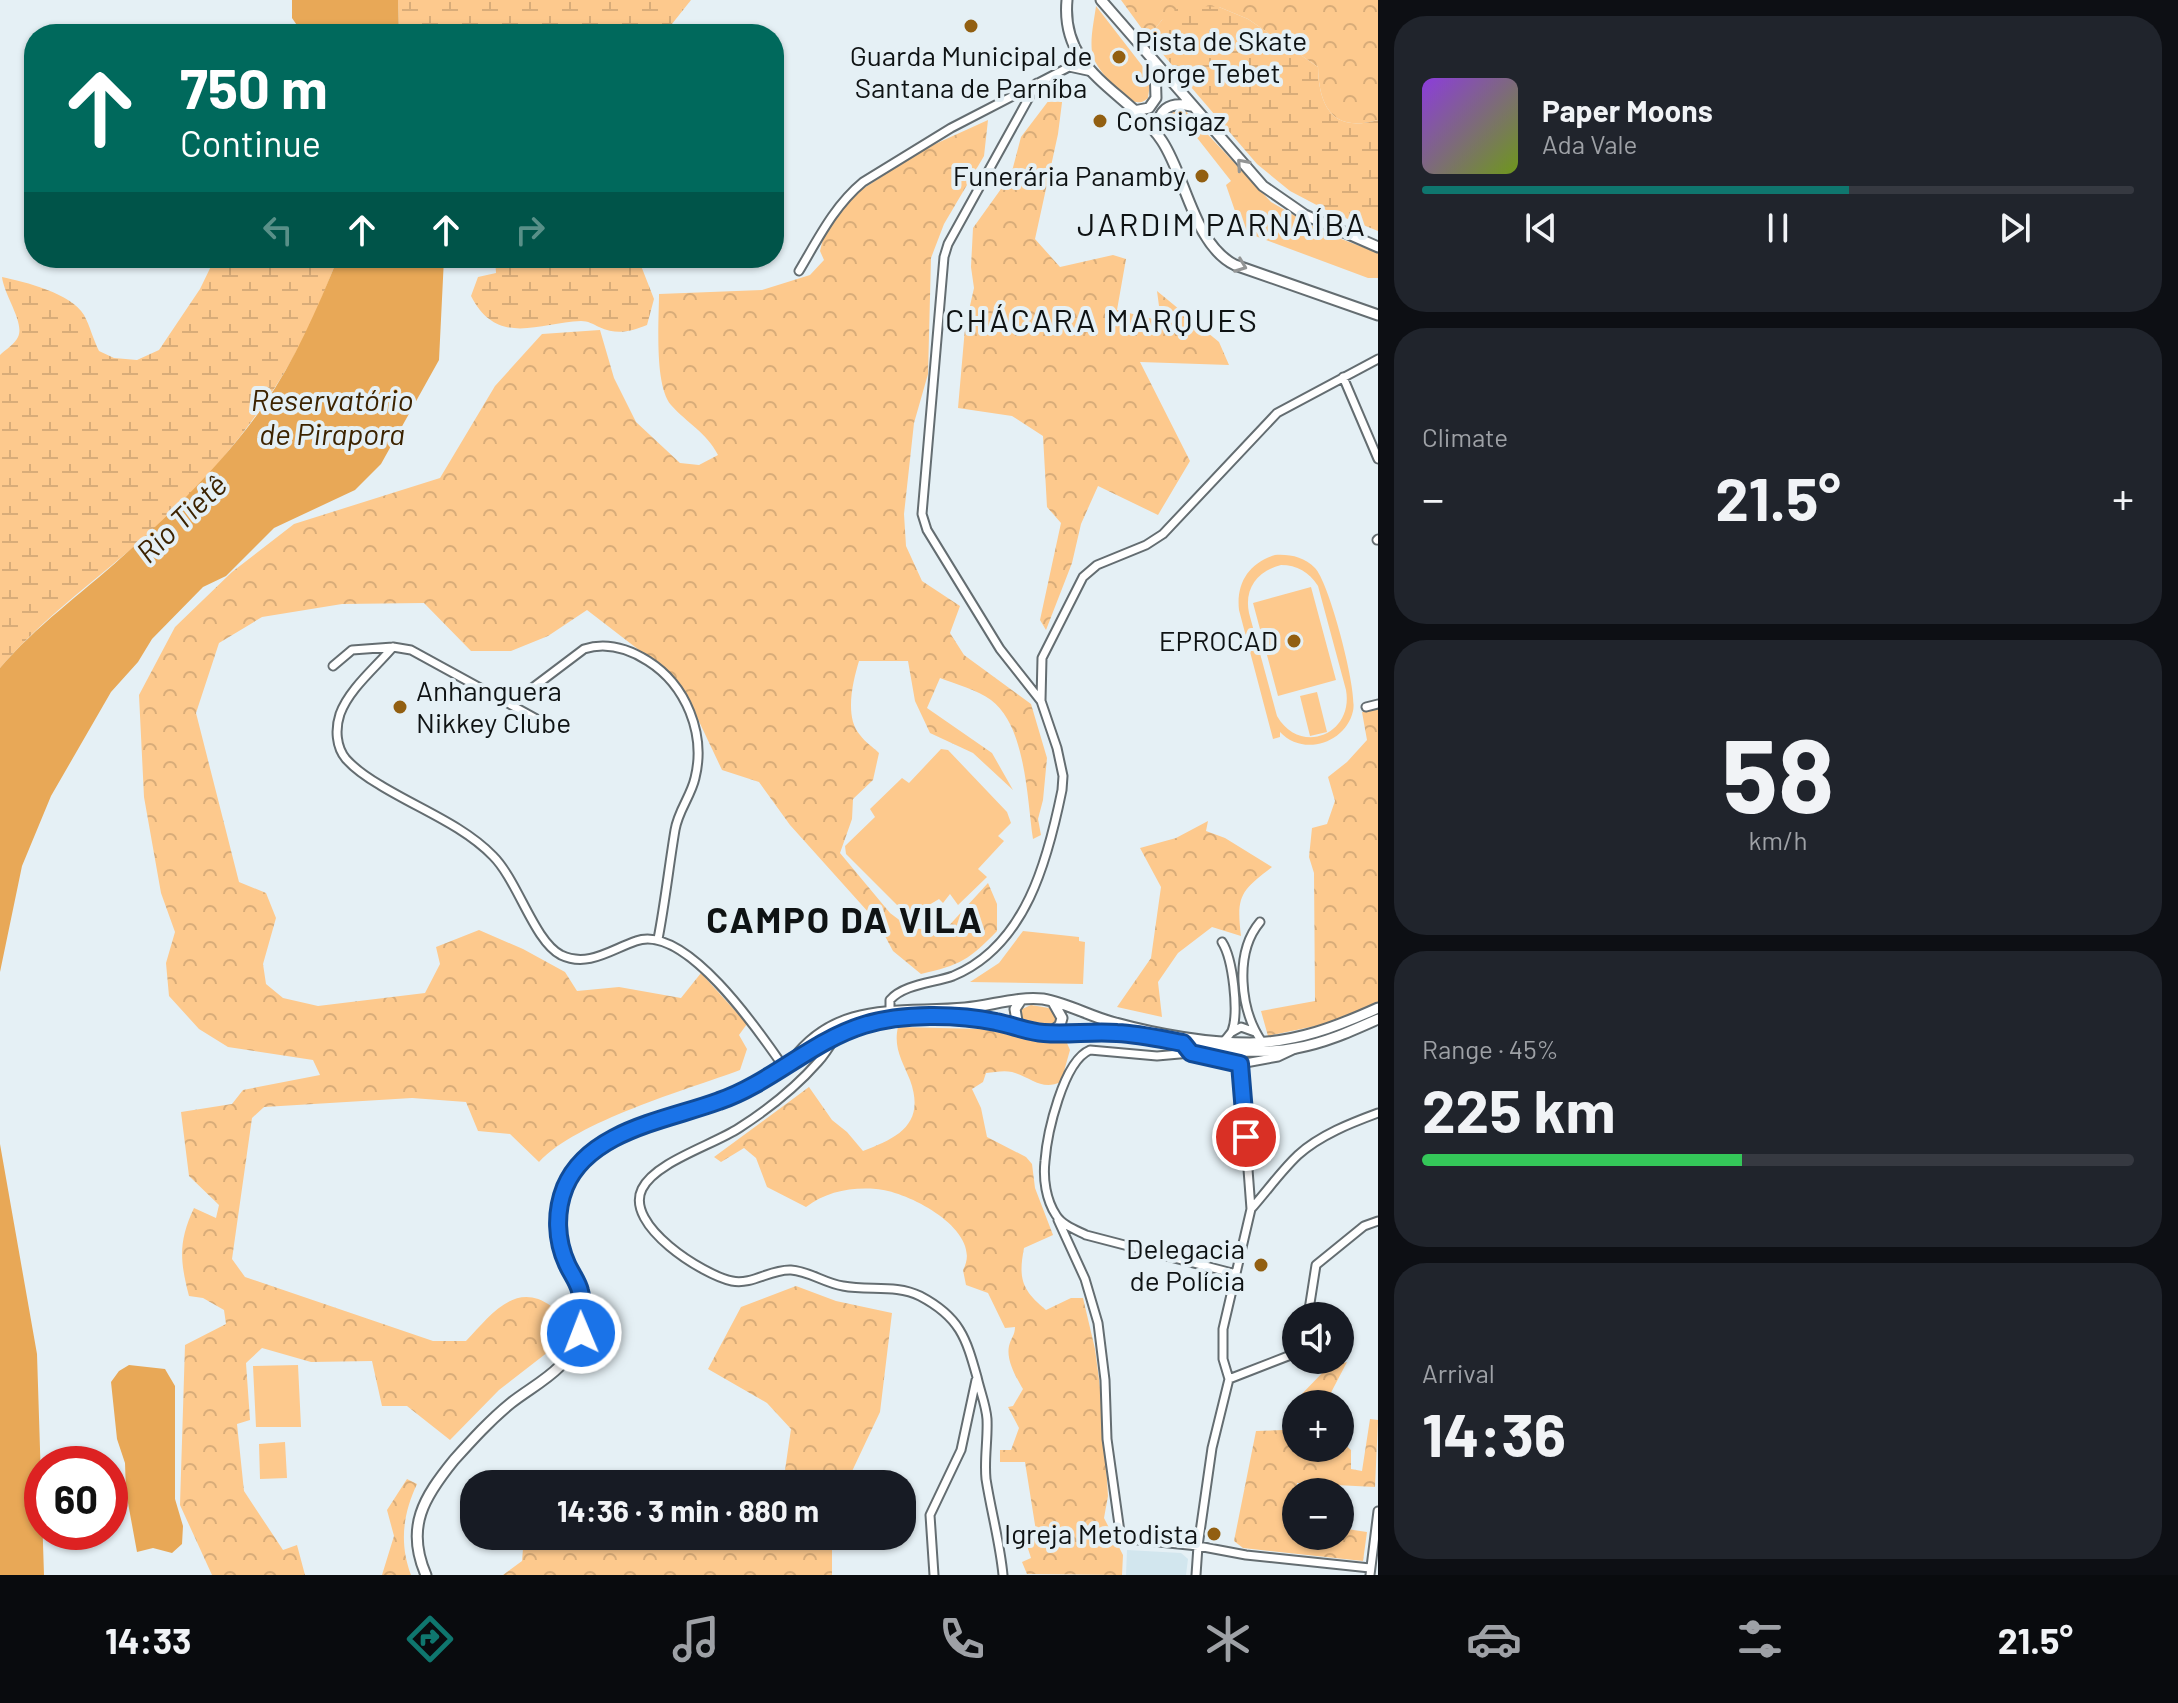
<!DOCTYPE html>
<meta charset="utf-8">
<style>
:root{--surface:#171b24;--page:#20242c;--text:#f1f3f6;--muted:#9ea1a6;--line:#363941;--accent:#0f766e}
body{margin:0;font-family:Barlow,sans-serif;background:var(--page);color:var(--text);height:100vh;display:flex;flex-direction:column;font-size:30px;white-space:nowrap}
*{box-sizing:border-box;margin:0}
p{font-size:26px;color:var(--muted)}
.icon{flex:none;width:44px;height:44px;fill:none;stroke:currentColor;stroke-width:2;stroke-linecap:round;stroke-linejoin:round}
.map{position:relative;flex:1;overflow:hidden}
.panel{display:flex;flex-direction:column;gap:16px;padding:16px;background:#0d0f14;width:800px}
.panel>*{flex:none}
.top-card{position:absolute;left:24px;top:24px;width:760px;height:244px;border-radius:32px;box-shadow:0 2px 6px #0004;background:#00695c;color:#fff;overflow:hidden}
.tools{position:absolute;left:1282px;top:1302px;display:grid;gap:16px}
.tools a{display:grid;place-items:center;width:72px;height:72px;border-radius:50%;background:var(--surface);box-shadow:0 2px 6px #0004;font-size:40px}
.speed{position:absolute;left:24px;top:1446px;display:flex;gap:16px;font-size:40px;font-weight:700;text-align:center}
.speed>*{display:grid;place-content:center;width:104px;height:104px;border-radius:50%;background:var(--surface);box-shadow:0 2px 6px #0004;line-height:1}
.speed .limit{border:12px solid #d22;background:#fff;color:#111}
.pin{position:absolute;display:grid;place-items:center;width:68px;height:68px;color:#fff;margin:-34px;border:4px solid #fff;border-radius:50%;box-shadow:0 2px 8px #0007}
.me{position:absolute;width:88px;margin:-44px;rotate:359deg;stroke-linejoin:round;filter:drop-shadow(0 0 6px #0008)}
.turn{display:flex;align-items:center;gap:28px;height:168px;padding:0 24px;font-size:36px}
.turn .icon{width:104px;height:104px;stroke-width:2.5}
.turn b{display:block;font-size:56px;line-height:68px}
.lanes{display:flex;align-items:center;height:76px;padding:0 24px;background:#0003;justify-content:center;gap:40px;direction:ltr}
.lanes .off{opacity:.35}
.big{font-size:60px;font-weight:700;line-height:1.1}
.panel .widget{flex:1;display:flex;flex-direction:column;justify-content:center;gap:12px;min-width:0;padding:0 28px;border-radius:32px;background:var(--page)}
.panel .dial{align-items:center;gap:0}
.dial b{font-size:104px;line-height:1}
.song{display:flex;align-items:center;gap:24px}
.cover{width:96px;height:96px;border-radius:12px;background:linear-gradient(135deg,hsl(270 70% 55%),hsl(80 70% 35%))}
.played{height:8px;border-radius:4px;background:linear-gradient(90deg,var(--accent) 60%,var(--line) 60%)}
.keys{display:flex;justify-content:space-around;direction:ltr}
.heat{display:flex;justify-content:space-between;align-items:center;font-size:44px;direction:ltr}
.charge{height:12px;border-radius:6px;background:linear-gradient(90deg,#34c759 45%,var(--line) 0)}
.trip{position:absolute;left:460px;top:1470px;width:456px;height:80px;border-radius:32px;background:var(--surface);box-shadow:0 2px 6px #0004;font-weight:700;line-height:80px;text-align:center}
.dock{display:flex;height:128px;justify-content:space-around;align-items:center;background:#090b0e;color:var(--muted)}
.dock .icon{width:56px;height:56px}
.dock .active{color:var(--accent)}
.dock b{font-size:36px;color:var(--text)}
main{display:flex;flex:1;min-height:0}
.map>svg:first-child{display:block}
.built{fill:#d2e6ee}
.green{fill:#fdc98d;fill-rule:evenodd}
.forest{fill:url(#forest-crowns)}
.wetland{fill:url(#wetland-marsh)}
.water{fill:#e8a857}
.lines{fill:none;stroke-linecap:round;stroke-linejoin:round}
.minor-casing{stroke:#646d71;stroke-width:11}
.major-casing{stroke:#646d71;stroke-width:13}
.minor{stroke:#fff;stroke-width:7}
.major{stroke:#fff;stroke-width:9}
.oneway{stroke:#939595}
.route-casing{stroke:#114b97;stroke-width:20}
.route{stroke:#1a73e8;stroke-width:14}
.poi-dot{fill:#925f11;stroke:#e5f0f5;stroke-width:3}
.labels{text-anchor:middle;stroke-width:8;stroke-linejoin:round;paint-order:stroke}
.poi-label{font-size:28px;fill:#0f1314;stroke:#e5f0f5;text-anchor:end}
.water-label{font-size:30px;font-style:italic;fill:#3c2300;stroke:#e5f0f5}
.quarter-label{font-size:32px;letter-spacing:2px;fill:#0f1314;stroke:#e5f0f5}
.district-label{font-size:36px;font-weight:bold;letter-spacing:2px;fill:#0f1314;stroke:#e5f0f5}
</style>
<main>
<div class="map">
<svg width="1378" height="1575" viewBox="0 0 1378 1575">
<defs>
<pattern id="forest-crowns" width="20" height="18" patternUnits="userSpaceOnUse" patternTransform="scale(2)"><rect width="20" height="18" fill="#fdc98d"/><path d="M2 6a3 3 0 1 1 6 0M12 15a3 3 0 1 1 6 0" fill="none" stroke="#d8ac79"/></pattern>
<pattern id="wetland-marsh" width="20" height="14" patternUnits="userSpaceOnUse" patternTransform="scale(2)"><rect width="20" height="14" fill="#fdc98d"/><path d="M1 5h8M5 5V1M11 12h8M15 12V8" fill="none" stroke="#d8ac79"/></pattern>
</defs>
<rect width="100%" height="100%" fill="#e5f0f5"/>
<path class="built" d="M1127 1550 1181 1553 1188 1559 1186 1575H1126Z"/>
<path class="green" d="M1096 6 1147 72 1150 83 1148 98C1144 101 1143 103 1136 102 1124 101 1097 69 1093 57 1089 41 1094 22 1096 6Z
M1183 108 1271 202 1323 232 1378 253V278H1368L1250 234 1235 219V211L1226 185 1231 181 1187 125 1179 120 1163 136C1158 126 1163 117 1170 110Z
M1275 555C1290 554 1304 557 1315 568 1329 582 1358 691 1353 711 1346 743 1303 757 1280 732V737L1273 739 1239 610C1236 583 1249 563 1275 555ZM1281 565C1297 565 1309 572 1318 586L1346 690C1354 735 1300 756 1277 716L1249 613C1244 589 1257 571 1281 565Z
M1311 587 1336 680 1278 696 1253 603Z
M1317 692 1327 732 1310 736 1300 696Z
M941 749 948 750 1007 812 1011 823 998 836 1004 841 978 869 987 877 958 905 950 894 943 903 939 899 909 917 846 854 845 846 875 817 870 809 902 778 909 783Z
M1023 931 1079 937V941L1085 942 1083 984 970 982 999 963Z
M1031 1005 1055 1009 1059 1022 1049 1030 1025 1026 1019 1015 1020 1010Z
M298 1365 301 1427H256L253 1366Z
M285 1442 287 1478 260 1479 259 1444Z"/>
<path class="forest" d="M1121 0H1378V120C1333 133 1319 107 1318 67L1248 19 1219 7 1162 20 1148 37Z
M1065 79 1058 134 1035 239 1060 267 1113 255 1126 259 1117 310 1161 321 1157 291 1219 342 1229 365 1140 362 1190 461 1158 515 1098 486 1081 524 1072 563 1046 630 1040 620 1061 523 1047 507 1043 436 1012 416 958 408 965 328 974 288 971 267 973 228 1011 175 1021 137Z
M988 120 984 156 944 224 931 258 928 374 914 423 904 514 906 546 922 581 960 606 950 633 964 655 1031 704 1047 758 1043 800 1038 819 1041 835 1033 839C1027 799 1026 726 991 700 978 690 955 684 940 678L927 708 992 753 1013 790 973 753 930 733 915 701 908 661H859C853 681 844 717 860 735 865 742 873 747 879 753L873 780 853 799 852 819 840 853 890 913 910 928 944 931 988 883 997 904V931C969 960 960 965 921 974L893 951 878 923 790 825 759 782 722 770 687 696 665 670 587 610 548 636 511 651H471L424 603 342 604 262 617 219 643 196 713 239 882 266 893 276 918 263 964 266 984 283 998 318 1006 425 993 440 964 436 947 479 930 523 949 565 972 577 991 619 987 681 998 701 973 747 1024 739 1035 747 1049 740 1070C686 1090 577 1121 539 1162L510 1134 478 1131 466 1102 412 1098 264 1107 252 1118 232 1259 245 1277 433 1341H466C490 1316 515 1280 551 1306L558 1304 564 1325 557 1345 499 1390 450 1440 407 1406H382L372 1361 311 1362 262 1348 246 1363 250 1420 237 1424 244 1491 283 1550 297 1545 305 1575H212L180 1505 185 1345 226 1324 224 1310 203 1298 189 1296C180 1261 178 1242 194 1208L216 1218 219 1205 189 1176 181 1112 232 1104 243 1090 320 1075 313 1060 228 1047 199 1029 169 996 166 963 175 932 161 893 144 797 139 695 175 627 232 572 294 524 440 478 495 386 542 334 600 330 614 378 636 422 680 463 699 465 718 455C707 433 687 423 671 405 654 385 659 320 659 294L762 290 810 275 824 260 820 251 824 235 852 196 922 150Z
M1378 708V1003L1325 1024 1268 1036 1261 1011 1315 1001 1314 873 1309 857 1312 828 1327 824 1335 801 1328 777 1347 762 1367 740 1362 712Z
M1208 821 1206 831 1225 838 1272 867C1241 891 1236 895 1241 936L1212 927 1178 953 1158 982 1162 1017 1117 1007 1151 958 1161 887 1140 848 1176 838Z
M898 1027 982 1029 1067 1043 1070 1050 1061 1082C1041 1091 1031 1077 1012 1072 1004 1070 995 1072 986 1073L983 1082 972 1089 981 1108 987 1137 1026 1157 1032 1164 1035 1188 1053 1235 1024 1248C1018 1279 1022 1290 1046 1310L1071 1298H1083L1095 1349 1102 1403 1108 1496 1104 1518 1123 1555 1122 1575 1027 1574 1022 1562 1031 1558 1023 1533 1036 1531 1025 1462H1000V1450H1011L1019 1428 1008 1407 1013 1406 1023 1389C1016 1377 1006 1360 1009 1346 1011 1338 1015 1335 1015 1327L1005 1328 988 1293 966 1285 963 1270C985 1231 908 1191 876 1189 850 1187 826 1192 806 1207L767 1187 756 1158 744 1148 721 1162 714 1157 809 1087 832 1120 847 1132 863 1151C898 1138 926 1124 910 1080 903 1062 893 1048 898 1027Z
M796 1286 836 1301 892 1313 880 1412 846 1484H783L791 1429 767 1403 708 1369 741 1307Z
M1347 1362 1325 1404H1296V1448H1340V1434L1343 1443 1351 1450V1469L1362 1471 1370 1419 1378 1420 1375 1487 1297 1483 1296 1536H1340V1528L1367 1532 1363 1561 1243 1548 1234 1541 1256 1431 1283 1430 1296 1400 1328 1367Z
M407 1479 417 1484C403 1514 399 1543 411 1575H382L394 1536 387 1510Z
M524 1536H832V1575H503L522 1561Z"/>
<path class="wetland" d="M398 0H691L664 34H399Z
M1182 5 1219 7 1248 19 1318 67C1319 107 1333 133 1378 120V231L1328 211 1290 191 1257 164 1148 37 1162 20Z
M215 258H338C327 284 317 312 304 337 275 394 234 448 190 495 130 557 56 603 0 668V355C5 350 15 344 18 337 25 323 4 295 2 277 25 282 71 293 84 315 90 326 93 339 99 351L114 358 137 360 159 350 200 289Z
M495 258H638L654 299 647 325C629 332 617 335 599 327 593 324 588 321 581 321 538 323 497 347 471 296L478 277 496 273Z"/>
<path class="water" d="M292 0H398L399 34H303L292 18Z
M338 258H444L439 360 381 464 355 490 274 528 226 576 203 587 152 639 138 662 111 692 51 796 22 866 0 972V668C36 626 81 594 122 557 172 513 226 460 264 405 295 360 317 309 338 258Z
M0 1144 37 1354 44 1575H0Z
M129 1365 165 1369 175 1386V1499L183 1526 182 1544 172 1553 153 1548 137 1552 126 1492 125 1463 117 1439 111 1382 119 1371Z"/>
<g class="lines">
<g class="minor-casing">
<path id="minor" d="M1069 67 1092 72
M799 271C818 239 834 206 863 182L951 128 1069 67 1076 58 1077 51
M1343 377 1378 459
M1377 540 1378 539
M393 647C376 667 349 689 340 714 335 729 336 747 346 759 356 770 368 778 380 785 417 808 463 825 493 856 518 881 534 941 561 955 588 968 612 949 636 941 686 923 761 1034 785 1069
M333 666 352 650 393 647 411 650 544 723
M1041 700 1042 658 1083 577 1097 565 1146 545 1163 534 1277 413 1378 359
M507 702 527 692 584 649C606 642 629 649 648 661 686 685 706 734 695 778 691 796 678 811 675 830 669 866 665 903 658 939
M1366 707 1378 704
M1260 922C1234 953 1240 1010 1262 1042
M1222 942C1233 959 1239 1013 1232 1031 1231 1033 1225 1040 1224 1041
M890 1014V1000C904 984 934 983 953 976 1026 946 1048 859 1062 790L1063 776 1057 748 1041 701 1000 649 927 530 922 514 944 257 948 244 1037 83
M845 1022C836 1035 829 1050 818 1062 796 1087 767 1110 739 1128 713 1145 655 1162 642 1189 624 1225 703 1275 732 1281 753 1285 770 1269 791 1270 809 1271 824 1283 843 1286 869 1291 896 1284 920 1296 960 1317 966 1338 977 1377 980 1391 986 1405 987 1419 988 1439 984 1459 986 1479 991 1511 1000 1543 1003 1575
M1232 1032 1241 1027 1255 1032
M1251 1209C1267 1191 1281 1171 1298 1155 1320 1135 1351 1123 1378 1113
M1058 1220 1085 1279 1098 1323 1105 1380 1107 1439 1120 1532 1129 1539 1198 1546 1196 1575
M1236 1274 1086 1235C1076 1230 1062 1225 1056 1215 1046 1200 1043 1179 1045 1161 1047 1134 1063 1061 1090 1050L1157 1056 1191 1053 1240 1064 1278 1057 1295 1049
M1308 1316 1316 1265 1364 1226 1378 1221
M1296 1353 1229 1379 1212 1448 1198 1546 1246 1555 1370 1568
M1229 1379 1223 1359V1329L1251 1209 1240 1064
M934 1575 930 1515 961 1450 976 1380
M1370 1575 1378 1511"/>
</g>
<g class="major-casing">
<path id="major" d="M1067 0C1060 74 1129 91 1162 141 1186 177 1194 245 1235 265L1378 315
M1101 0 1263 186 1305 215 1378 247
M1134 111 1149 108 1156 98 1155 66
M1156 133C1158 110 1168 101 1191 106
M1018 1027 1015 1009 1021 1000
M1050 1033 1060 1025 1062 1018 1053 1002
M793 1060C838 1000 900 1014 965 1008 990 1006 1018 996 1043 999 1067 1003 1089 1016 1112 1022 1156 1034 1205 1043 1250 1043 1297 1042 1336 1027 1378 1008
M426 1575C405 1527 424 1497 454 1460 472 1440 490 1420 511 1403 526 1391 545 1381 559 1367 580 1346 590 1318 580 1288 575 1274 565 1261 560 1246 551 1217 563 1180 584 1160 626 1121 686 1116 737 1095 788 1073 829 1029 885 1020 919 1015 958 1015 992 1021 1007 1024 1022 1029 1037 1032 1065 1037 1095 1030 1124 1033 1180 1040 1239 1059 1296 1048 1325 1043 1351 1031 1378 1019"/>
</g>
<use href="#minor" class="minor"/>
<use href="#major" class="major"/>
</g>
<defs><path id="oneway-chevron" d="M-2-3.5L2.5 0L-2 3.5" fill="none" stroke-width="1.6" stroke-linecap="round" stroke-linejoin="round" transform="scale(2)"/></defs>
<g class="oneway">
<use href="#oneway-chevron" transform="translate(1242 164) rotate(-131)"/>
<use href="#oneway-chevron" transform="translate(1241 266) rotate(21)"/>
</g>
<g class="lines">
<g class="route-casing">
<path id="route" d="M581 1333C583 1319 584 1306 580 1291 578 1282 571 1273 567 1264 556 1240 555 1212 565 1187 589 1130 668 1120 719 1101 771 1083 812 1041 864 1025 902 1013 958 1014 996 1022 1012 1025 1028 1032 1044 1033 1068 1035 1092 1031 1117 1033 1139 1034 1161 1039 1183 1043L1191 1053 1240 1064 1246 1137"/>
</g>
<use href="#route" class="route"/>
</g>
<g class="poi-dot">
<circle cx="971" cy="26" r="8"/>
<circle cx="1119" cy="57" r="8"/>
<circle cx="1100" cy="121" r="8"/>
<circle cx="1202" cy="176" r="8"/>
<circle cx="1294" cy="641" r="8"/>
<circle cx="400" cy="707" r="8"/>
<circle cx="1261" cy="1265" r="8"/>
<circle cx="1214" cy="1534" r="8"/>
</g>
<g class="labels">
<g class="poi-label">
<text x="1135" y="51" text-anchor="start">Pista de Skate<tspan x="1135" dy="32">Jorge Tebet</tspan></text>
<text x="971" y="66" text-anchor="middle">Guarda Municipal de<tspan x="971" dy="32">Santana de Parníba</tspan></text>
<text x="1116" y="131" text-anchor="start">Consigaz</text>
<text x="1186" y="186">Funerária Panamby</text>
<text x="1278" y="651">EPROCAD</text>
<text x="416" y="701" text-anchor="start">Anhanguera<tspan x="416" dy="32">Nikkey Clube</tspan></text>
<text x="1245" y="1259">Delegacia<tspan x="1245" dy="32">de Polícia</tspan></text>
<text x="1198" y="1544">Igreja Metodista</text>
</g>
<g class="water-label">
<text x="332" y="411">Reservatório<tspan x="332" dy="34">de Pirapora</tspan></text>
<text transform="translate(182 519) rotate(-44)" y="10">Rio Tietê</text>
</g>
<g class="quarter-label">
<text x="1222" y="236">JARDIM PARNAÍBA</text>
<text x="1102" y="332">CHÁCARA MARQUES</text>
</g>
<g class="district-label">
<text x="845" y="933">CAMPO DA VILA</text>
</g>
</g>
</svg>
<div class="tools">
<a><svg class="icon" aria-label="sound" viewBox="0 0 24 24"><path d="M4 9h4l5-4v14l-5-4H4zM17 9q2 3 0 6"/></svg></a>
<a>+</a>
<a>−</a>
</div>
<div class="speed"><div class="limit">60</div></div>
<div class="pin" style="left:1246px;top:1137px;background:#d93025"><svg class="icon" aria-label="arrive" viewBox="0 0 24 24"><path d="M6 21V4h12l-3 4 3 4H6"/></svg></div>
<svg class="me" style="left:581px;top:1333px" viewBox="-20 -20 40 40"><circle r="17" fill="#1a73e8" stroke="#fff" stroke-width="3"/><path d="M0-11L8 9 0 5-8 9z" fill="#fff"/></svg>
<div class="trip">14:36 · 3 min · 880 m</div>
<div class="top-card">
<div class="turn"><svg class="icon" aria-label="ahead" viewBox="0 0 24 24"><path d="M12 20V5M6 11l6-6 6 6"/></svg><div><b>750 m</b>Continue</div></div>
<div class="lanes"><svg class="icon off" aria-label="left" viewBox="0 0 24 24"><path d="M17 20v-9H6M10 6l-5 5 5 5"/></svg><svg class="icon" aria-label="ahead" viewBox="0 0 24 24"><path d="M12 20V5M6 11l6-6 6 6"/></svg><svg class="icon" aria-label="ahead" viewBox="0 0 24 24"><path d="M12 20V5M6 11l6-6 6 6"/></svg><svg class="icon off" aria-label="right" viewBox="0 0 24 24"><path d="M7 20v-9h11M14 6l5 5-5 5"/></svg></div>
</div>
</div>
<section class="panel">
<div class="widget">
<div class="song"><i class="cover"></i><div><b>Paper Moons</b><p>Ada Vale</p></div></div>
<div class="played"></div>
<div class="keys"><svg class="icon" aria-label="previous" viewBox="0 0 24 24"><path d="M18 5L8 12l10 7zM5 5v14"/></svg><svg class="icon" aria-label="pause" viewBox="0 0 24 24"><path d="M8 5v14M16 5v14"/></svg><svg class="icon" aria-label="next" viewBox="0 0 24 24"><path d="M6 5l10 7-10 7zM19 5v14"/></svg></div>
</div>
<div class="widget"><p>Climate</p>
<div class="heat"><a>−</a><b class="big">21.5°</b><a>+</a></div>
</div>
<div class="widget dial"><b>58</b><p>km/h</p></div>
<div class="widget"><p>Range · 45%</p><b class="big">225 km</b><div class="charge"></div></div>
<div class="widget"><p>Arrival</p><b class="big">14:36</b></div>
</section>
</main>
<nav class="dock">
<b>14:33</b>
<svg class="icon active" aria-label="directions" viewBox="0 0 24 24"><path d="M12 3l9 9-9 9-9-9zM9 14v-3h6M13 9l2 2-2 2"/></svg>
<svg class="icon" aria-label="music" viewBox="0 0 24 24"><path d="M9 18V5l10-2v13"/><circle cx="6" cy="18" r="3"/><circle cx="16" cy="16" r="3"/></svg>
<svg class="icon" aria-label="phone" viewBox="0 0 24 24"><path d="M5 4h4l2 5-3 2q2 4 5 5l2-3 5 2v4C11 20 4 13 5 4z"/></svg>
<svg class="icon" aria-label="climate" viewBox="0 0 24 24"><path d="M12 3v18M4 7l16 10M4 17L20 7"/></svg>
<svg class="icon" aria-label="car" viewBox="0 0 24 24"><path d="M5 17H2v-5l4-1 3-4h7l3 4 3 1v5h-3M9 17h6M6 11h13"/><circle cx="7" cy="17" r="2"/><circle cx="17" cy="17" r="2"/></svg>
<svg class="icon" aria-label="filters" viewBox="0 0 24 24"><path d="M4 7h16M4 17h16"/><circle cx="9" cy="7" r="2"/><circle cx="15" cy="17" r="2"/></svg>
<b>21.5°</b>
</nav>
